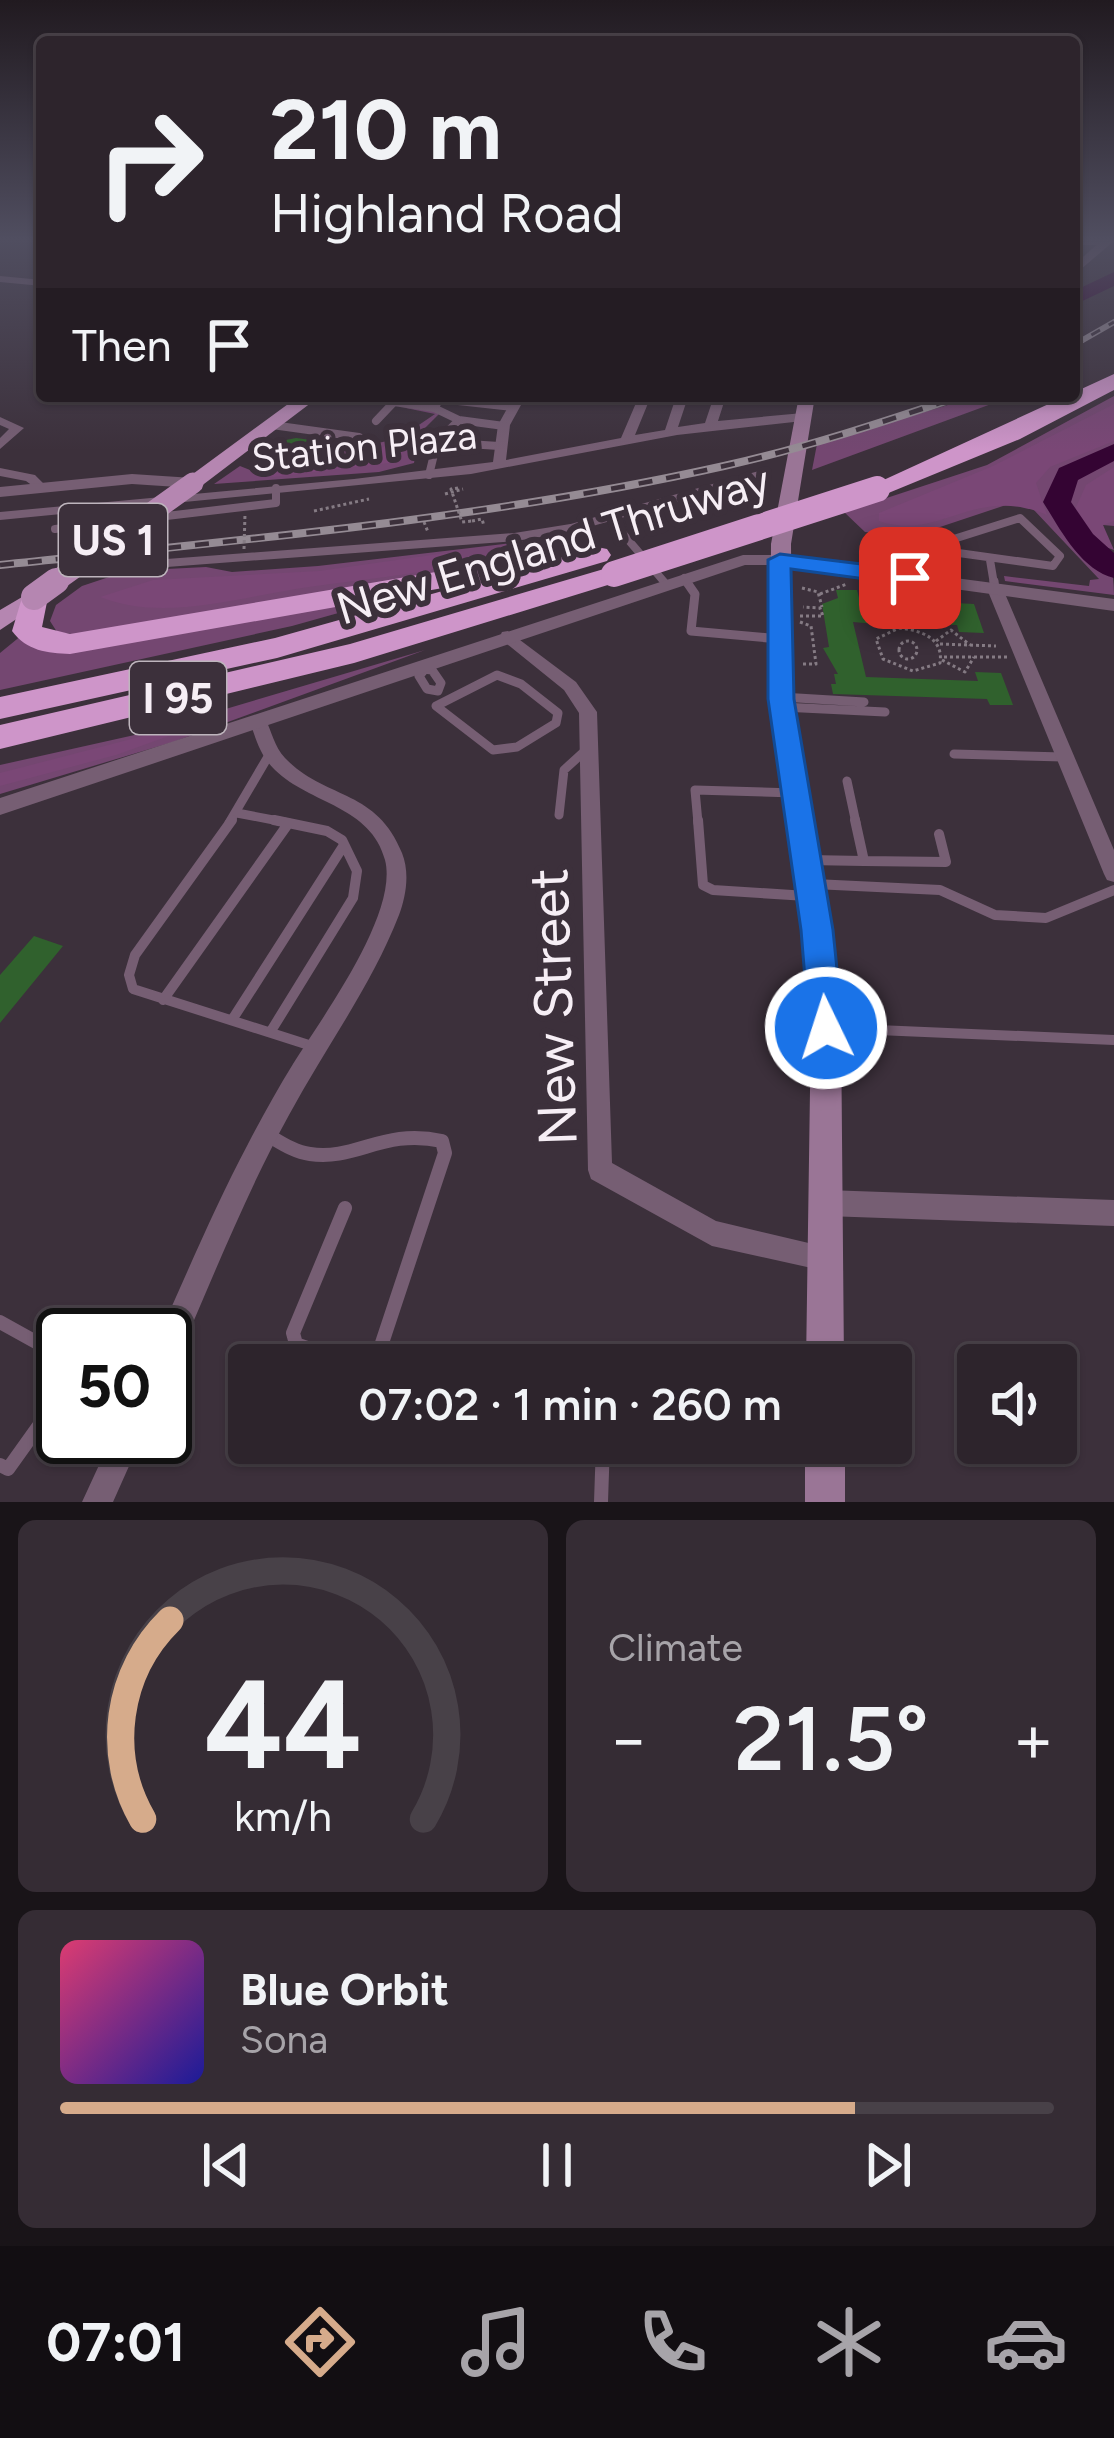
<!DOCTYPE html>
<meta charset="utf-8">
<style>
:root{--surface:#2d242c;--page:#352c34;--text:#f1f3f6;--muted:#a7a4a9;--line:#484148;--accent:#d6ab8b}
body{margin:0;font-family:Figtree,sans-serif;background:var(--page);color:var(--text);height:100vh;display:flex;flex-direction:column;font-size:45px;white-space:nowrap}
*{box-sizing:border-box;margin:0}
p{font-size:39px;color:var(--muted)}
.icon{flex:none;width:66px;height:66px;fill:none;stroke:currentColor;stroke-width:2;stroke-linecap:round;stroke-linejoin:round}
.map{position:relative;height:1502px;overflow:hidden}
.drawer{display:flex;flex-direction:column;gap:18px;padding:18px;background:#191418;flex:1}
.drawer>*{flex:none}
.hud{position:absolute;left:36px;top:36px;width:1044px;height:366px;border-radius:12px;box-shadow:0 3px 9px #0004,0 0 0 3px var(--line);background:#2d242c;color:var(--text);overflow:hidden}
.fabs{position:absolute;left:957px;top:1344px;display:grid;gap:24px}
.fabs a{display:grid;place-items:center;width:120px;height:120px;border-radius:12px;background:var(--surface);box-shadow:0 3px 9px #0004,0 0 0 3px var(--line);font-size:60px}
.speed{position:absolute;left:36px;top:1308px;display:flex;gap:24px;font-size:60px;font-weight:700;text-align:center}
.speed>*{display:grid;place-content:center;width:156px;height:156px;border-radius:50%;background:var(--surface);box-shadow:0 3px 9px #0004,0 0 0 3px var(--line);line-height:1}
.speed .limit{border:6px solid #111;border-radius:18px;background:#fff;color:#111}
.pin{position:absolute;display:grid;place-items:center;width:102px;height:102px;color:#fff;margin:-51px;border-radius:24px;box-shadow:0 6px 18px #0006}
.me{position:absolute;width:132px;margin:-66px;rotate:356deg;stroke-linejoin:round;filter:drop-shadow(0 0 9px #0008)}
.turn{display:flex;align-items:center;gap:42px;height:252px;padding:0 36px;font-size:54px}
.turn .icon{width:156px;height:156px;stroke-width:2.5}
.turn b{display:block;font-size:84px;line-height:102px}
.then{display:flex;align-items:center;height:114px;padding:0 36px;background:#0003;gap:24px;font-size:45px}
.big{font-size:90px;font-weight:600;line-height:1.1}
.drawer .widget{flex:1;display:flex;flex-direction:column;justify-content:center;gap:18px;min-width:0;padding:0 42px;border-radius:18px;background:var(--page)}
.drawer .dial{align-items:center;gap:0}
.dial svg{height:312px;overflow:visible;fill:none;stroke:var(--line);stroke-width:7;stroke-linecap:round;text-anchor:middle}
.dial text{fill:var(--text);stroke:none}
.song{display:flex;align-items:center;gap:36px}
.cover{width:144px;height:144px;border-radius:18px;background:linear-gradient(135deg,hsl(340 70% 55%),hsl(240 70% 35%))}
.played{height:12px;border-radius:6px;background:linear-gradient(90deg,var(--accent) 80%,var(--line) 80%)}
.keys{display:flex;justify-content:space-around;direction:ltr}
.heat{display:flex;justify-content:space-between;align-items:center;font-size:66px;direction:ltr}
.drawer .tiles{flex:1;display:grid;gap:18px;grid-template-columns:1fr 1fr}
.widget:last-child{grid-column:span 2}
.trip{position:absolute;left:228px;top:1344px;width:684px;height:120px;border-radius:12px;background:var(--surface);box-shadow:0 3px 9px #0004,0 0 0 3px var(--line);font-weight:600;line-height:120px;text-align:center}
.tab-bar{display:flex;height:192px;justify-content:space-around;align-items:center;background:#120e12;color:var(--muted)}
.tab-bar .icon{width:84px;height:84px}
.tab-bar .active{color:var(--accent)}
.tab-bar b{font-size:54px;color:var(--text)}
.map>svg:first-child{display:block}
.green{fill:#744771}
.forest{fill:#7a4776}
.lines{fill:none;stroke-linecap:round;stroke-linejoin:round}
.river{fill:#340433;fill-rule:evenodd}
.building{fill:#30612d}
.path{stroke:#857b84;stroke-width:3;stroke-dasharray:3 3;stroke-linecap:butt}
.service-far3{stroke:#765e73;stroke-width:8}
.service-far2{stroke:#765e73;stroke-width:9}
.service-far1{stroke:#765e73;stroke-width:10}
.service{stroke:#765e73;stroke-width:14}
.minor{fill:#765e73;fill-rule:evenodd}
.tertiary{fill:#765e73;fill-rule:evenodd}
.secondary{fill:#9a7596;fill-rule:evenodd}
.primary{fill:#b586b1;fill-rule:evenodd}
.motorway{fill:#ce95c9;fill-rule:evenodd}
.rail-far1-casing{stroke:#958b94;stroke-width:6}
.rail-casing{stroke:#958b94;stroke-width:8}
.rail-far1{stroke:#3c303b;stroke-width:3;stroke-dasharray:10;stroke-linecap:butt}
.rail{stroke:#3c303b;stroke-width:4.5;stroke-dasharray:14;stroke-linecap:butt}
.path-bridge{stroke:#857b84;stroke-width:3;stroke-dasharray:3 3;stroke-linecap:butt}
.primary-bridge-far1{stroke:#b586b1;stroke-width:21}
.primary-bridge{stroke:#b586b1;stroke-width:26}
.motorway-bridge{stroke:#ce95c9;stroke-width:26}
.route{fill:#1a73e8;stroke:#114b97;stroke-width:3}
.labels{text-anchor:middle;stroke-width:12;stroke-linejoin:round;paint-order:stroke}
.far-street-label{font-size:39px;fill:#f6eef5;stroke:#3c303b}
.shield{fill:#3c303b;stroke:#beb5bd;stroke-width:3}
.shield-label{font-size:42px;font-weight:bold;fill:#f6eef5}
.street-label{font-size:45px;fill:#f6eef5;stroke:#3c303b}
.near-street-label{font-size:54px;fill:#f6eef5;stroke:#3c303b}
</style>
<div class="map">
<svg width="1114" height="1502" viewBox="0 0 1114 1502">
<rect width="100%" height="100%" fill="#3c303b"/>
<path class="green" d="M978 396H1013L812 470 817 444Z
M1114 396V526L1103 525C1107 551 1114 568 1114 595L1005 581 1004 576 1089 586 1090 580 1099 579 1033 509 1012 503 913 536 865 532 844 512 987 465Z
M401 407 441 412 419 434 414 463 379 472 214 484 240 466 250 470 392 440 399 431H410L435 414Z
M589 534 475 566 78 635 57 632 50 621 56 605 82 586 127 571 206 567 232 572 318 566Z
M424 589 292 626 0 690V653L22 635 30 643Z
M425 650 173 742 0 794V765L148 732Z"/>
<path class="forest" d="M1114 404V441L1050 467 1036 483 1047 515C974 484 940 542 879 521V513L993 466Z
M397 444 406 446 397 462 274 477 259 474Z
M1114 467V521L1103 525 1114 550C1091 542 1083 539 1073 514L1086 485Z
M446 553 463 556 464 562C413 576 362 579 309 587 242 596 166 623 100 597L153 580 319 571Z
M170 729 177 733 116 755 0 786V773Z"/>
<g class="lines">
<path class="river" d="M1114 272V286L1074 305V291Z
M1114 444V461L1078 480 1071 502 1093 534 1114 553V578C1081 570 1060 529 1043 502L1059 468Z"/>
</g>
<path class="building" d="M296 438 342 444 345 450 248 467 281 441Z
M836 590H857L861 606 956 609 955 603 974 604 984 633 959 632 957 625 920 624 922 628 853 622 866 677 978 681 975 672 1001 673 1013 705H990L987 699 833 694 831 684H836L834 674H838L823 648 829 647 822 604 838 598Z
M34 936 63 946 0 1023V975Z"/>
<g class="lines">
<path class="path" d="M445 494 463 489
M314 511 369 499
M472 521 482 519 484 526
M424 522 428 532
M802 588 818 592 822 607
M820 594 847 584
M800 616H823L820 608 803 607
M800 622 811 626 816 664H801
M899 628C920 630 944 638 940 663L913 671 883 659 876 639Z
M899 650a9 9 0 1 1 18 0a9 9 0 1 1-18 0Z
M936 641 951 630 970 645
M940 644 996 646
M944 657H1007
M942 660 965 672 974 657"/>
<path class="service-far3" d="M459 420 434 408 440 399 513 407
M376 421 394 402 434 408
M272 425 359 437
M437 442 499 446
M429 475 437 442 459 420 504 426
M607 515 666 584
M158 517 276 503V488
M1020 518 1060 556 1053 566 937 550 941 543Z
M55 529 130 520
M990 560 994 584
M127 566 515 537 571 528 759 475
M684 578 688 584"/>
<path class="service-far2" d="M686 581 695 594 691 631 780 639
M994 581 995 589
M423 669 432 670 441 683 438 691 427 689 419 676 424 670
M497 675 521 684 558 713 556 723 517 747 493 750 436 706Z
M781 697 864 702
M782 707 885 712
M954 754 1063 757
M847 781 856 823
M237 813 289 823
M559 815 564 770 587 749
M229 823 269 755
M698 823 695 790 795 793"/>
<path class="service-far1" d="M232 820 135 955 129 975 133 989 315 1047
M698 820 703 885 713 890 807 896
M808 860 864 861 855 820
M864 861 946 862 939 834
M814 884 940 890 995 915 1046 918 1114 890
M163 1000 288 824
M232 1020 344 845
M831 1028 1114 1040
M271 1031 353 898 357 871 342 840 327 831 274 820"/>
<path class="service" d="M266 1134C280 1142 294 1152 310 1154 356 1161 383 1128 442 1141L445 1153 379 1352 371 1362 354 1364 296 1344 293 1333 345 1208
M0 1322 63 1357
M0 1465 8 1469 63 1392
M601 1502 603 1443"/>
<path class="minor" d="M1074 240H1111L1112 242 1107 245H1074Z
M0 276 42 280V286L0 282Z
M514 396H526L510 425 506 460 621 438 639 396H651L635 435 665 430 675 400 681 396 687 400 678 427 705 423 714 396H726L718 421 803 413 809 417 803 421 677 435 471 474 0 520V512L354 479 493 462 498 425Z
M0 417 24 428 0 449V438L9 429 0 425Z
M0 468 35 475 48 488 41 492 26 481 0 476Z
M995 584 1003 589 1114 850V882L1107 880 1104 874 987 589Z
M508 631 576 682 597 712 612 1163 716 1221 834 1249 838 1258 834 1267 825 1271 712 1246 591 1179 588 1170 579 713 564 690 502 640 500 636 502 632Z
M259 716 265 718C272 732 274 746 285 758 325 800 376 788 402 853 410 873 406 896 399 915 371 987 325 1048 289 1115 245 1195 212 1280 175 1364L165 1368V1335H159C188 1271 215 1206 248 1144 262 1117 277 1090 293 1064 321 1019 399 914 385 860 371 806 310 804 275 770 261 757 256 740 250 722Z
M826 1190 1114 1200V1226L826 1216 817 1212 813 1203 817 1194Z
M112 1437H142L113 1502H82Z"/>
<path class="tertiary" d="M1102 240 1114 241 1074 275V265Z
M132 474 193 478 201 483 193 488 132 484 0 497V487Z
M743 555H780L1114 599V611L780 565H745L0 815V798Z"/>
<path class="secondary" d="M799 396H815L791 544 792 697 831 930 841 1022 844 1365H806L811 1022 803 930 770 697 771 544Z
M805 1443H845V1502H805Z"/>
<path class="primary" d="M299 396H320L200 487H186V479Z
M34 590 42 592 46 597 42 602 0 630V610Z"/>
<path class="motorway" d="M1114 374V390L1020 439 886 494 877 497 864 489Z
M597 547 607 549 611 555 607 561 277 658 0 719V697L275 638 471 583 70 654C47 653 27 651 12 631L24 591H44L48 597 42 627 70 634 477 565 487 567 488 578Z
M614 566 628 574 624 580 354 663 0 749V725L350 644Z"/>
<g class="rail-far1-casing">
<path id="rail-far1" d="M1074 345 1114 322"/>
</g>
<g class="rail-casing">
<path id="rail" d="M0 565C242 540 486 519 724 466 805 448 883 422 961 396"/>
</g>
<use href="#rail-far1" class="rail-far1"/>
<use href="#rail" class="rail"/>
<path class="path-bridge" d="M458 488 451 489 462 522 472 521
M244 549 245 514"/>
<path class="primary-bridge-far1" d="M52 584 193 483"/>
<path class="primary-bridge" d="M34 597 56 581"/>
<path class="motorway-bridge" d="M614 574 877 489"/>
</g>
<linearGradient id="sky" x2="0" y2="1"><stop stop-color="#211a20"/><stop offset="0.53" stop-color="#504e60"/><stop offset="1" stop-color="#504e60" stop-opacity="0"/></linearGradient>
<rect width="1114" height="451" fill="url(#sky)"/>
<path class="route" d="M780 554 910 570 922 578 910 585 791 569 794 699 833 930 843 1028 838 1039 826 1044 814 1039 809 1028 801 930 768 699V560Z"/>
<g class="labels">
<g class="far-street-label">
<text transform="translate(364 446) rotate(-6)" y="14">Station Plaza</text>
</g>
<g class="shield">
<rect x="59" y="504" width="108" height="72" rx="9"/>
<rect x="130" y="662" width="96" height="72" rx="9"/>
</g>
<g class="shield-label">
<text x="113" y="555">US 1</text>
<text x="178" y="713">I 95</text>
</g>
<g class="street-label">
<text transform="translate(553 544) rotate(-17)" y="16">New England Thruway</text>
</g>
<g class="near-street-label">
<text transform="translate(553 1007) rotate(-92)" y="19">New Street</text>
</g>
</g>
</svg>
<div class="fabs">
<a><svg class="icon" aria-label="sound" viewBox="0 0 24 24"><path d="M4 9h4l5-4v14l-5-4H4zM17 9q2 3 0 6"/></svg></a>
</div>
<div class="speed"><div class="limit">50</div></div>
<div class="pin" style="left:910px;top:578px;background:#d93025"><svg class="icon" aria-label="arrive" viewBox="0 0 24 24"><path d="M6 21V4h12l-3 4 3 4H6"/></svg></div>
<svg class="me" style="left:826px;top:1028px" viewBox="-20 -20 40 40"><circle r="17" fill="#1a73e8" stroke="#fff" stroke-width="3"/><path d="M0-11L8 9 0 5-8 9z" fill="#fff"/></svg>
<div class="trip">07:02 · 1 min · 260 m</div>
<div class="hud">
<div class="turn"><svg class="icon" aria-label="right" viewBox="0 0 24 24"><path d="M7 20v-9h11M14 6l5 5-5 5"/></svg><div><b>210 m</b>Highland Road</div></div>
<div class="then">Then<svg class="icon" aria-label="arrive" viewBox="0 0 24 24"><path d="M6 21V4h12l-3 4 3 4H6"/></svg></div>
</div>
</div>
<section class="drawer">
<div class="tiles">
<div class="widget dial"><svg viewBox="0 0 100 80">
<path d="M14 69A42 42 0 1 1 86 69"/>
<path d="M14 69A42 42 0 0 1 21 18" stroke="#d6ab8b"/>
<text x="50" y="56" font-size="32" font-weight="700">44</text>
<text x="50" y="72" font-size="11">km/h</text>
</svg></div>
<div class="widget"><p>Climate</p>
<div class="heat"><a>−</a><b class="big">21.5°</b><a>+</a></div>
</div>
<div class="widget">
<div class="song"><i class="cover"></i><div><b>Blue Orbit</b><p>Sona</p></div></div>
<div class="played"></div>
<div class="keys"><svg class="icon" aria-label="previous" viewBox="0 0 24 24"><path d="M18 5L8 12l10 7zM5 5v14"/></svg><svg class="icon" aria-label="pause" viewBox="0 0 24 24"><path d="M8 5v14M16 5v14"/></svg><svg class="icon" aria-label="next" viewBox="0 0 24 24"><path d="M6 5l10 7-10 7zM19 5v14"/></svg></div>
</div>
</div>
</section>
<nav class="tab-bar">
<b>07:01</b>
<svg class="icon active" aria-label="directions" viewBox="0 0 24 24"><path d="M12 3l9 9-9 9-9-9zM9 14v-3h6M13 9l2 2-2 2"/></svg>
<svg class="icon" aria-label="music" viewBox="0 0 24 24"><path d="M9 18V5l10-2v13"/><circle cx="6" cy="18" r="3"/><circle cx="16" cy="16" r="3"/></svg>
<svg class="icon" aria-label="phone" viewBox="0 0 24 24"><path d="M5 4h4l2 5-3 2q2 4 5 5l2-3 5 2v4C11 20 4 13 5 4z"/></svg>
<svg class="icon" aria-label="climate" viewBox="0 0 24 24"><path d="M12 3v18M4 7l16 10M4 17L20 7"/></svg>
<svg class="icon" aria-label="car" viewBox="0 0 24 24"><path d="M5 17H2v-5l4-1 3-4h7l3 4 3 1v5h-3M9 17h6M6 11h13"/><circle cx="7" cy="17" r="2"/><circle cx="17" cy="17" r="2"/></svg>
</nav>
